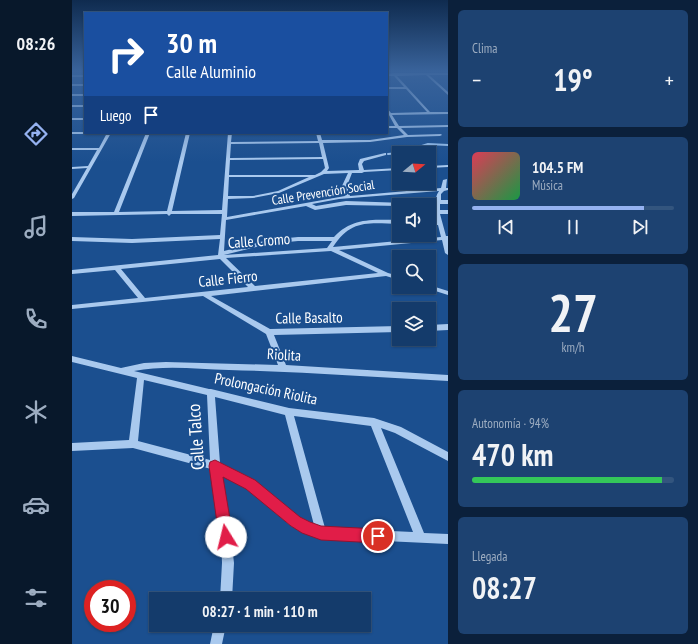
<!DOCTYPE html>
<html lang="es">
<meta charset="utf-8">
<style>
:root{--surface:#143b6b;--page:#1d4271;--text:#f1f3f6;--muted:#9dadc1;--line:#33557e;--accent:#95b2f1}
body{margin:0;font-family:"PT Sans Narrow",sans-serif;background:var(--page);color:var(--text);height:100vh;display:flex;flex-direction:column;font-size:15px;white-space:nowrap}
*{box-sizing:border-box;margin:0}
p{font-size:13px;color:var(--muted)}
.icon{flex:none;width:22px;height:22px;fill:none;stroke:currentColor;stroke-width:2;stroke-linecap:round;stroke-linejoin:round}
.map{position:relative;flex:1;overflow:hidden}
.drawer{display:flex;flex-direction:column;gap:10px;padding:10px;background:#0b203b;width:250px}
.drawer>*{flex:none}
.banner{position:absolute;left:12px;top:12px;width:304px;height:122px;border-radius:0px;box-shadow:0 1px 3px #0004,0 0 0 1px var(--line);background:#1a4fa0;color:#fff;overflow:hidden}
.needle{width:26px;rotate:72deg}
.tools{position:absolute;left:320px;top:146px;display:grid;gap:8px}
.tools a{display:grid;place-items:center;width:44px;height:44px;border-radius:0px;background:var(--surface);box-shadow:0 1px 3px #0004,0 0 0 1px var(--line);font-size:20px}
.speed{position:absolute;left:12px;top:580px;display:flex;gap:8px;font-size:20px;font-weight:700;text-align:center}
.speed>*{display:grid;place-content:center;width:52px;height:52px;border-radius:50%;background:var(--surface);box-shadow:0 1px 3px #0004,0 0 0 1px var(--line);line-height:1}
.speed .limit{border:6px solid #d22;background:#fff;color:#111}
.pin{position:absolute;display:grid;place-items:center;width:34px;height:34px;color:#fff;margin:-17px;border:2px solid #fff;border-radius:50%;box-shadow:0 1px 4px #0007}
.me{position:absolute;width:44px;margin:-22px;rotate:351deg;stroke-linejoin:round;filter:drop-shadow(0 0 3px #0008)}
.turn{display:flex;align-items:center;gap:14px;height:84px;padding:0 16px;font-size:18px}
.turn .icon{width:52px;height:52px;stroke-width:2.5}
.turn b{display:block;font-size:28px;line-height:34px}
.then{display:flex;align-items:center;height:38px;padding:0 16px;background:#0003;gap:8px;font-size:15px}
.big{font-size:30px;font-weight:800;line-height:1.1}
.drawer .tile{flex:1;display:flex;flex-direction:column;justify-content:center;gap:6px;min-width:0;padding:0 14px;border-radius:6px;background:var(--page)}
.drawer .dial{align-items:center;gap:0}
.dial b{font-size:52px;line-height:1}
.song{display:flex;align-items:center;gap:12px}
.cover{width:48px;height:48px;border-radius:6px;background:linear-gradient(135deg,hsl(350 70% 55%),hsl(140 70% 35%))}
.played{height:4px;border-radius:2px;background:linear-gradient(90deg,var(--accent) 85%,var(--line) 85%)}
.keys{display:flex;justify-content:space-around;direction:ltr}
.heat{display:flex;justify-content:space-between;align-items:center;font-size:22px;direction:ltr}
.charge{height:6px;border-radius:3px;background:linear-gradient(90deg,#34c759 94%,var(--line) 0)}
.trip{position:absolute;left:77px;top:592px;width:222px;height:40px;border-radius:0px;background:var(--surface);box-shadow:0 1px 3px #0004,0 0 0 1px var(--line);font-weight:800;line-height:40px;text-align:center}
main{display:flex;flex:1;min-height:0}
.tabs{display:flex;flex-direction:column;width:72px;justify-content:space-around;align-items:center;background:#08182b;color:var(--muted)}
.tabs .icon{width:28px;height:28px}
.tabs .on{color:var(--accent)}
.tabs b{font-size:18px;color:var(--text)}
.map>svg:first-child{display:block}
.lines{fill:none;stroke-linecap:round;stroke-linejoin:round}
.stream{stroke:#9cc4f0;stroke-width:2}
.minor{fill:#a9c9ee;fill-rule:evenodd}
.route{fill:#e11d48;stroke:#92132f}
.labels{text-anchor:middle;stroke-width:4;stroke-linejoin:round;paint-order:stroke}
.far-street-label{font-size:13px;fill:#fff;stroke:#1b4f8f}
.street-label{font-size:15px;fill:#fff;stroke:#1b4f8f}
.near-street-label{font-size:18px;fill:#fff;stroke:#1b4f8f}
</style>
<main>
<nav class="tabs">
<b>08:26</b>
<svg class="icon on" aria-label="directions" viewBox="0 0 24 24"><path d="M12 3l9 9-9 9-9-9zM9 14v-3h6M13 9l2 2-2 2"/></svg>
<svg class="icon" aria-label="music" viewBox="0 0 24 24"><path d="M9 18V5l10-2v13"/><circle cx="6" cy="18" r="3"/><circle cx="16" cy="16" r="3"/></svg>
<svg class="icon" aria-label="phone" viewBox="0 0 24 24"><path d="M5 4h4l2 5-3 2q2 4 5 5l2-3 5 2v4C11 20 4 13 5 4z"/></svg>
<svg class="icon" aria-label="climate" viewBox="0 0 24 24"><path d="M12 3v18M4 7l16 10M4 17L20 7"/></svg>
<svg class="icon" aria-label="car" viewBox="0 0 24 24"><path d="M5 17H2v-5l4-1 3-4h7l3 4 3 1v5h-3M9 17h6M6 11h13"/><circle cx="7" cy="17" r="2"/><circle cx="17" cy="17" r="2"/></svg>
<svg class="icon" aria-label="filters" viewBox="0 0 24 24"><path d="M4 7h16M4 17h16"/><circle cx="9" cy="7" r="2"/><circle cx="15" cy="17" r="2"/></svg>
</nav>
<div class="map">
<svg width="376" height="644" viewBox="0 0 376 644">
<rect width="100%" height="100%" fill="#1b4f8f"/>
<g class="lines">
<path class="stream" d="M328 153 356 144 376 145
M316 154 327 153"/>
<path class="minor" d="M322 73H376V75H357L376 92V95L354 75 325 76 358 112H376V114L320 115 327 126 376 125V127L329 128 336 135 369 134 370 135 368 136 335 137 298 142 251 143 257 168 255 171 287 170 286 164 288 159 313 153H314V155L292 161 290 164 292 170 327 168V170L292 172 290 173H280L275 186 278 196 369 188 371 180 375 179 374 188H376V190L372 191 369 194V200H376V204H368V210H376V214H368L374 236H376V255L373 253 370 240 267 250 316 273 327 276V280L314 276 139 296 198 329 327 326V332L202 335 214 365 376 375V381C303 377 230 372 157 370 125 369 93 365 62 371L137 389H139L217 408 302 418 329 427 376 452V461L323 433 309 428 352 533 376 534V544L249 538 219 526 175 488 149 474 159 537 162 563 160 599H148L150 563 149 537 139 469 61 448 0 451V443L57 440 65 378 0 362V356L49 368 72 363 94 362 206 365 194 334 131 296 0 309V305L66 298 43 270 0 274V270L146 255 148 239 60 243 0 241V237L60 239 148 235 150 214H99L97 216 95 214 0 216V212H42L74 133H78L47 212 95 211 114 133H118L100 211 150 210 156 133H160L159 142 246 141 244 133H248L250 140H298L332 135 325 128H315V126H323L317 115H315V108L319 113 355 112 334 89H315V87H332L322 76H315V74ZM247 143 250 157 158 158 159 144ZM251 159 253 168 249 172 243 175H157L158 160ZM276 173 270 186 273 196 155 217 156 199 181 198 207 193 252 174ZM157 177H237L206 191 181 196H156ZM367 191C361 199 363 213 365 221H357V225H366L369 237 261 247C279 219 297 223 327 224V220C302 220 281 217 262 237H226L196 240 152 251 154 220 234 206 243 210 274 205 327 206V205H336L333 203 274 201 244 206 240 204 267 199ZM226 241H260L255 248 152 255 196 244ZM259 251 306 273 183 286 154 258ZM148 259 176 287 73 298 49 269ZM72 380 135 395 138 460 66 441ZM143 397 213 415 242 525 227 518 181 482 148 463ZM222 416 299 426 341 532 253 528Z
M0 75H13V77H0Z
M0 84H13V86H0Z
M0 94H13V96H0Z
M0 105H13V107H0Z
M0 118H13V120H0Z
M0 132H13V133H15L13 134H0Z
M35 133H39L2 198 0 199V194L15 168 0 169V167L16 166 25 150H0V148H27Z
M376 165V167L357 168V166Z
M357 285 376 291V295L354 288 353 287H357Z
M376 324V330L357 331V325Z
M142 625H154L150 644H138Z"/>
</g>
<linearGradient id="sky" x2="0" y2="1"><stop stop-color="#0f2b4f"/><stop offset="0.44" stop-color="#39639b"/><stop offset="1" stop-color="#39639b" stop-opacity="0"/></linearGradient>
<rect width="376" height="162" fill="url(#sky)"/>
<path class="route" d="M143 460 183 480 228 517 238 522 249 526 306 529 311 531 313 536 311 541 306 543 249 540 230 533 219 526 174 489 151 477 161 537 159 542 154 544 149 542 147 537 137 466 138 462Z"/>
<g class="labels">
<g class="far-street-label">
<text transform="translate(251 192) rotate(-9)" y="5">Calle Prevención Social</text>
</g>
<g class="street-label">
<text transform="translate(187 241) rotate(-4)" y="5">Calle Cromo</text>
<text transform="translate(156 279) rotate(-6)" y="5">Calle Fierro</text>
<text transform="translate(237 318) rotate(-1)" y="5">Calle Basalto</text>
<text transform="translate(212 355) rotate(3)" y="5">Riolita</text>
<text transform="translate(194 389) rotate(12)" y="5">Prolongación Riolita</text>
</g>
<g class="near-street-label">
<text transform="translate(124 437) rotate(-94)" y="6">Calle Talco</text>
</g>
</g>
</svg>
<div class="tools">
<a><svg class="needle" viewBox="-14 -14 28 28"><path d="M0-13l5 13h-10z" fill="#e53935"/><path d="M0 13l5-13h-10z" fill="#9dadc1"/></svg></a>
<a><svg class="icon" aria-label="sound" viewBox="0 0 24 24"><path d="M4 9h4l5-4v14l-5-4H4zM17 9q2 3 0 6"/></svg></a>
<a><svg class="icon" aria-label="search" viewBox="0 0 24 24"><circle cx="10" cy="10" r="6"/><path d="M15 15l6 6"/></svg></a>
<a><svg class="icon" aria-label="layers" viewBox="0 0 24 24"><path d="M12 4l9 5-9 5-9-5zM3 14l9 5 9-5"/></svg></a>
</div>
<div class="speed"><div class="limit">30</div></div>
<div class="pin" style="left:306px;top:536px;background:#d93025"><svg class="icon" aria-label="arrive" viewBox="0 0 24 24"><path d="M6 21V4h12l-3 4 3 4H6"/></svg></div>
<svg class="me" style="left:154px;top:537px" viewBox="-20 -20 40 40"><circle r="19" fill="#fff"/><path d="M0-13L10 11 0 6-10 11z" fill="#e11d48"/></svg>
<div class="trip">08:27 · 1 min · 110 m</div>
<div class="banner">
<div class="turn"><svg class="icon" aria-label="right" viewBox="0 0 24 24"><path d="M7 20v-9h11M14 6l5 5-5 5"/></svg><div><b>30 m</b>Calle Aluminio</div></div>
<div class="then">Luego<svg class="icon" aria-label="arrive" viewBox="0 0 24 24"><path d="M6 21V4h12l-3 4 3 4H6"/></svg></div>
</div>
</div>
<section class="drawer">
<div class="tile"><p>Clima</p>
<div class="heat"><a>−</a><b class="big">19°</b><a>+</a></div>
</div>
<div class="tile">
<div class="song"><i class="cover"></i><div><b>104.5 FM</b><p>Música</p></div></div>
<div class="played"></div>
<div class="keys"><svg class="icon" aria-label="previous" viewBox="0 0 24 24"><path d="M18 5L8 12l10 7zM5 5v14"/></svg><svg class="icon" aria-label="pause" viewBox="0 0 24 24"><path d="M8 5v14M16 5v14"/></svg><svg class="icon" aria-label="next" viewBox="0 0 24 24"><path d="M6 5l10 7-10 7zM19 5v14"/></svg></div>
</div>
<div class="tile dial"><b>27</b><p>km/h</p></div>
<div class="tile"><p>Autonomía · 94%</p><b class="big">470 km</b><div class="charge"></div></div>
<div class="tile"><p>Llegada</p><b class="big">08:27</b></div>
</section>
</main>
